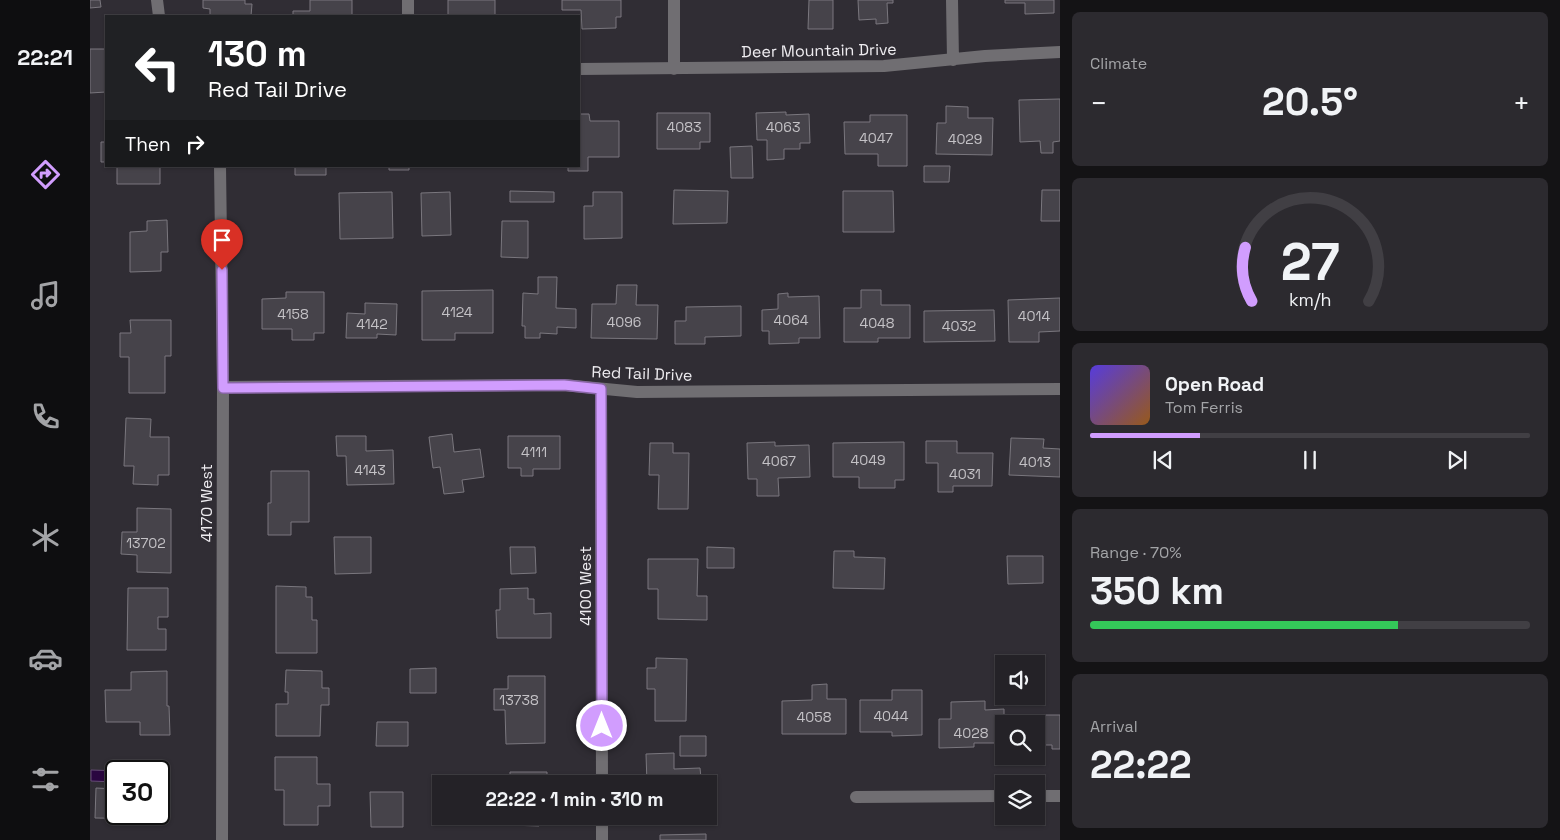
<!DOCTYPE html>
<meta charset="utf-8">
<style>
:root{--surface:#242227;--page:#2c2a2f;--text:#f1f3f6;--muted:#a3a4a7;--line:#413f44;--accent:#d19dfe}
body{margin:0;font-family:"Space Grotesk",sans-serif;background:var(--page);color:var(--text);height:100vh;display:flex;flex-direction:column;font-size:19px;white-space:nowrap}
*{box-sizing:border-box;margin:0}
p{font-size:16px;color:var(--muted)}
.icon{flex:none;width:28px;height:28px;fill:none;stroke:currentColor;stroke-width:2;stroke-linecap:round;stroke-linejoin:round}
.map{position:relative;flex:1;overflow:hidden}
.side{display:flex;flex-direction:column;gap:12px;padding:12px;background:#141315;width:500px}
.side>*{flex:none}
.guide{position:absolute;left:15px;top:15px;width:475px;height:152px;border-radius:0px;box-shadow:0 1px 4px #0004,0 0 0 1px var(--line);background:#202124;color:#fff;overflow:hidden}
.tools{position:absolute;left:905px;top:655px;display:grid;gap:10px}
.tools a{display:grid;place-items:center;width:50px;height:50px;border-radius:0px;background:var(--surface);box-shadow:0 1px 4px #0004,0 0 0 1px var(--line);font-size:25px}
.speed{position:absolute;left:15px;top:760px;display:flex;gap:10px;font-size:25px;font-weight:700;text-align:center}
.speed>*{display:grid;place-content:center;width:65px;height:65px;border-radius:50%;background:var(--surface);box-shadow:0 1px 4px #0004,0 0 0 1px var(--line);line-height:1}
.speed .limit{border:2px solid #111;border-radius:8px;background:#fff;color:#111}
.pin{position:absolute;display:grid;place-items:center;width:42px;height:42px;color:#fff;margin:-51px -21px;border-radius:50% 50% 50% 0;rotate:-45deg;box-shadow:0 0 5px #0007}
.pin .icon{rotate:45deg}
.me{position:absolute;width:55px;margin:-28px;rotate:0deg;stroke-linejoin:round;filter:drop-shadow(0 0 4px #0008)}
.turn{display:flex;align-items:center;gap:18px;height:105px;padding:0 20px;font-size:22px}
.turn .icon{width:65px;height:65px;stroke-width:2.5}
.turn b{display:block;font-size:35px;line-height:42px}
.then{display:flex;align-items:center;height:48px;padding:0 20px;background:#0003;gap:10px;font-size:19px}
.big{font-size:38px;font-weight:800;line-height:1.1}
.side .tile{flex:1;display:flex;flex-direction:column;justify-content:center;gap:8px;min-width:0;padding:0 18px;border-radius:8px;background:var(--page)}
.side .dial{align-items:center;gap:0}
.dial svg{height:130px;overflow:visible;fill:none;stroke:var(--line);stroke-width:7;stroke-linecap:round;text-anchor:middle}
.dial text{fill:var(--text);stroke:none}
.song{display:flex;align-items:center;gap:15px}
.cover{width:60px;height:60px;border-radius:8px;background:linear-gradient(135deg,hsl(250 70% 55%),hsl(30 70% 35%))}
.played{height:5px;border-radius:2px;background:linear-gradient(90deg,var(--accent) 25%,var(--line) 25%)}
.keys{display:flex;justify-content:space-around;direction:ltr}
.heat{display:flex;justify-content:space-between;align-items:center;font-size:28px;direction:ltr}
.charge{height:8px;border-radius:4px;background:linear-gradient(90deg,#34c759 70%,var(--line) 0)}
.trip{position:absolute;left:342px;top:775px;width:285px;height:50px;border-radius:0px;background:var(--surface);box-shadow:0 1px 4px #0004,0 0 0 1px var(--line);font-weight:800;line-height:50px;text-align:center}
main{display:flex;flex:1;min-height:0}
.menu{display:flex;flex-direction:column;width:90px;justify-content:space-around;align-items:center;background:#0e0e10;color:var(--muted)}
.menu .icon{width:35px;height:35px}
.menu .current{color:var(--accent)}
.menu b{font-size:22px;color:var(--text)}
.map>svg:first-child{display:block}
.water{fill:#2a0640;stroke:#654b75}
.building{fill:#46434a;stroke:#7a777e}
.lines{fill:none;stroke-linecap:round;stroke-linejoin:round}
.minor{stroke:#706e72;stroke-width:12}
.route-casing{stroke:#8866a5;stroke-width:12}
.route{stroke:#d19dfe;stroke-width:9}
.labels{text-anchor:middle;stroke-width:4.5;stroke-linejoin:round;paint-order:stroke}
.number-label{font-size:14px;fill:#c4c2c6}
.street-label{font-size:16px;fill:#eeecf0;stroke:#302d34}
</style>
<main>
<nav class="menu">
<b>22:21</b>
<svg class="icon current" aria-label="directions" viewBox="0 0 24 24"><path d="M12 3l9 9-9 9-9-9zM9 14v-3h6M13 9l2 2-2 2"/></svg>
<svg class="icon" aria-label="music" viewBox="0 0 24 24"><path d="M9 18V5l10-2v13"/><circle cx="6" cy="18" r="3"/><circle cx="16" cy="16" r="3"/></svg>
<svg class="icon" aria-label="phone" viewBox="0 0 24 24"><path d="M5 4h4l2 5-3 2q2 4 5 5l2-3 5 2v4C11 20 4 13 5 4z"/></svg>
<svg class="icon" aria-label="climate" viewBox="0 0 24 24"><path d="M12 3v18M4 7l16 10M4 17L20 7"/></svg>
<svg class="icon" aria-label="car" viewBox="0 0 24 24"><path d="M5 17H2v-5l4-1 3-4h7l3 4 3 1v5h-3M9 17h6M6 11h13"/><circle cx="7" cy="17" r="2"/><circle cx="17" cy="17" r="2"/></svg>
<svg class="icon" aria-label="filters" viewBox="0 0 24 24"><path d="M4 7h16M4 17h16"/><circle cx="9" cy="7" r="2"/><circle cx="15" cy="17" r="2"/></svg>
</nav>
<div class="map">
<svg width="970" height="840" viewBox="0 0 970 840">
<rect width="100%" height="100%" fill="#302d34"/>
<path class="water" d="M1 770 31 771H26V782L1 781Z"/>
<path class="building" d="M0 0H10L11 7 0 8Z
M113 0H155V4H162L161 16H120V9L113 8Z
M220 0H262V16H203V11H220Z
M358 0H405V16H358Z
M472 0H531V17H526V28L492 29 491 10H472Z
M719 0H743V29H718Z
M768 0H803V3H797L798 23 786 24V19L769 20Z
M915 0H964V13L935 14V3H915Z
M0 49H16V92L0 93Z
M970 99V141L963 142V153H951L950 141 930 142 929 100Z
M856 106 878 107V118H903L902 155 846 154 847 123H856Z
M696 112V115L719 114 720 143H710V149H694V159L677 160V140H667L666 113Z
M567 113H620V142H610V149H567Z
M489 114H499L500 121H529V157H498V171H478V166H489Z
M780 115H817V166H788V154H755L754 122H780Z
M11 142H16V162H11Z
M662 146 663 178H641L640 147Z
M27 166H70V184H27Z
M205 166H236V175H205Z
M299 166H319V170H299Z
M834 166H860L859 182H834Z
M584 190 638 191 637 223 583 224Z
M952 190H970V221H951Z
M420 191 464 192V202H420Z
M753 191H803L804 232H753Z
M302 192 303 238 250 239 249 193Z
M360 192 361 235 332 236 331 193Z
M503 192H532V238L494 239V206H503Z
M77 220 78 252H71V271L40 272V232L57 231V221Z
M412 221H438V258L411 257Z
M448 277H467L466 308 486 309V328L467 327V334L450 333V338H435V326H432L433 293 448 294Z
M527 285H547L546 305H568L567 339 501 338 502 304H526Z
M403 290V333H365V340H332V291Z
M771 290H791V305H820V338H788V342H754V308H771Z
M196 292H234V333H224V340H202V329H172V299L196 298Z
M698 293V297L729 296 730 338H709V343L679 344V331H672V310L688 309V294Z
M970 298V331L949 332V342H919L918 300Z
M275 303 307 304 306 335 287 334V338H256L257 313 275 314Z
M651 306V336L615 337V344H585V321H596V307Z
M904 310 905 341 834 342V311Z
M40 320H81V356H75V393H39V357H30V333H41Z
M36 418 61 419 60 437H79V475H68V485L43 484 44 466H34Z
M362 434 364 452 390 449 394 477 372 480 374 492 354 494 350 467 343 468 339 437Z
M246 436H276V451L303 450 304 484 257 485 256 456H247Z
M418 436H470V469H443V476H431V468H418Z
M921 438 954 439 953 448 970 449V477L919 475Z
M836 441H867V453H903L902 486H863V492H848V463H836Z
M685 442V446L719 445 720 477 688 478 689 496H667V479H658L657 443Z
M814 442V480H805V488H769V477H743V443Z
M560 443H583V453H599L598 509H568L569 475H559Z
M181 471H219V522H201V535H178V503H181Z
M47 508 81 509V573L47 572V555L31 554 32 532H47Z
M244 537H281V573L245 574Z
M420 547H445L446 573 421 574Z
M617 547 644 548V568H617Z
M744 551H764V557L795 558 794 589 743 588Z
M917 556H953V583L918 584Z
M558 559H608L607 596H617V620L568 619V589H558Z
M186 586 216 587V597H222V620H227V653H186Z
M38 588H78V617H68V629H76V650H37Z
M438 588V599H444V614L461 613V638H407L406 610H410V589Z
M566 658 597 659 596 721H565V689H557V668H566Z
M346 668V693H320V669Z
M196 670 232 671V688H239V705H231L230 736H186V704H198V692H195Z
M77 671V706H79L80 735H50V722H16L15 690H41V672Z
M418 676H455V743L416 744 415 710H404V689H418Z
M737 684V699H756V734H692V701L722 700V685Z
M802 690H832V735L802 736V732H770V700H802Z
M895 701V710L914 709V743H884V747L849 748V719H861V702Z
M930 715H970V749H962V745H946V724H930Z
M287 722H318V746H286Z
M590 736H616V756H590Z
M584 753V769L610 768 611 778 626 777V796H619V784L557 783 556 754Z
M185 757H227V784H240V806H228V825H194V790H185Z
M44 761H73L72 791H79V819L5 818 6 788 26 789V814H69V771H43Z
M420 772H457V784H420Z
M280 792H313V827H281Z
M419 816H449V826L419 825Z
M616 834V840H570V835Z"/>
<g class="lines">
<path class="minor" d="M67 0 69 16
M318 0V16
M584 0V69
M862 0 863 60
M489 69 794 66 895 56 970 52
M130 166 133 387 132 840
M133 387 474 385 547 392 970 389
M511 389 512 784
M946 796H970
M766 797 914 796
M512 816V840"/>
</g>
<g class="lines">
<g class="route-casing">
<path id="route" d="M132 270 133 388 474 385 511 389 512 726"/>
</g>
<use href="#route" class="route"/>
</g>
<g class="labels">
<g class="number-label">
<text x="594" y="132">4083</text>
<text x="693" y="132">4063</text>
<text x="786" y="143">4047</text>
<text x="875" y="144">4029</text>
<text x="367" y="317">4124</text>
<text x="203" y="319">4158</text>
<text x="944" y="321">4014</text>
<text x="701" y="325">4064</text>
<text x="534" y="327">4096</text>
<text x="787" y="328">4048</text>
<text x="282" y="329">4142</text>
<text x="869" y="331">4032</text>
<text x="444" y="457">4111</text>
<text x="778" y="465">4049</text>
<text x="689" y="466">4067</text>
<text x="945" y="467">4013</text>
<text x="280" y="475">4143</text>
<text x="875" y="479">4031</text>
<text x="56" y="548">13702</text>
<text x="429" y="705">13738</text>
<text x="801" y="721">4044</text>
<text x="724" y="722">4058</text>
<text x="881" y="738">4028</text>
</g>
<g class="street-label">
<text transform="translate(729 50) rotate(-1)" y="6">Deer Mountain Drive</text>
<text transform="translate(552 373) rotate(2)" y="6">Red Tail Drive</text>
<text transform="translate(116 503) rotate(-90)" y="6">4170 West</text>
<text transform="translate(495 586) rotate(-90)" y="6">4100 West</text>
</g>
</g>
</svg>
<div class="tools">
<a><svg class="icon" aria-label="sound" viewBox="0 0 24 24"><path d="M4 9h4l5-4v14l-5-4H4zM17 9q2 3 0 6"/></svg></a>
<a><svg class="icon" aria-label="search" viewBox="0 0 24 24"><circle cx="10" cy="10" r="6"/><path d="M15 15l6 6"/></svg></a>
<a><svg class="icon" aria-label="layers" viewBox="0 0 24 24"><path d="M12 4l9 5-9 5-9-5zM3 14l9 5 9-5"/></svg></a>
</div>
<div class="speed"><div class="limit">30</div></div>
<div class="pin" style="left:132px;top:270px;background:#d93025"><svg class="icon" aria-label="arrive" viewBox="0 0 24 24"><path d="M6 21V4h12l-3 4 3 4H6"/></svg></div>
<svg class="me" style="left:512px;top:726px" viewBox="-20 -20 40 40"><circle r="17" fill="#d19dfe" stroke="#fff" stroke-width="3"/><path d="M0-11L8 9 0 5-8 9z" fill="#fff"/></svg>
<div class="trip">22:22 · 1 min · 310 m</div>
<div class="guide">
<div class="turn"><svg class="icon" aria-label="left" viewBox="0 0 24 24"><path d="M17 20v-9H6M10 6l-5 5 5 5"/></svg><div><b>130 m</b>Red Tail Drive</div></div>
<div class="then">Then<svg class="icon" aria-label="right" viewBox="0 0 24 24"><path d="M7 20v-9h11M14 6l5 5-5 5"/></svg></div>
</div>
</div>
<section class="side">
<div class="tile"><p>Climate</p>
<div class="heat"><a>−</a><b class="big">20.5°</b><a>+</a></div>
</div>
<div class="tile dial"><svg viewBox="0 0 100 80">
<path d="M14 69A42 42 0 1 1 86 69"/>
<path d="M14 69A42 42 0 0 1 10 36" stroke="#d19dfe"/>
<text x="50" y="56" font-size="32" font-weight="700">27</text>
<text x="50" y="72" font-size="11">km/h</text>
</svg></div>
<div class="tile">
<div class="song"><i class="cover"></i><div><b>Open Road</b><p>Tom Ferris</p></div></div>
<div class="played"></div>
<div class="keys"><svg class="icon" aria-label="previous" viewBox="0 0 24 24"><path d="M18 5L8 12l10 7zM5 5v14"/></svg><svg class="icon" aria-label="pause" viewBox="0 0 24 24"><path d="M8 5v14M16 5v14"/></svg><svg class="icon" aria-label="next" viewBox="0 0 24 24"><path d="M6 5l10 7-10 7zM19 5v14"/></svg></div>
</div>
<div class="tile"><p>Range · 70%</p><b class="big">350 km</b><div class="charge"></div></div>
<div class="tile"><p>Arrival</p><b class="big">22:22</b></div>
</section>
</main>
